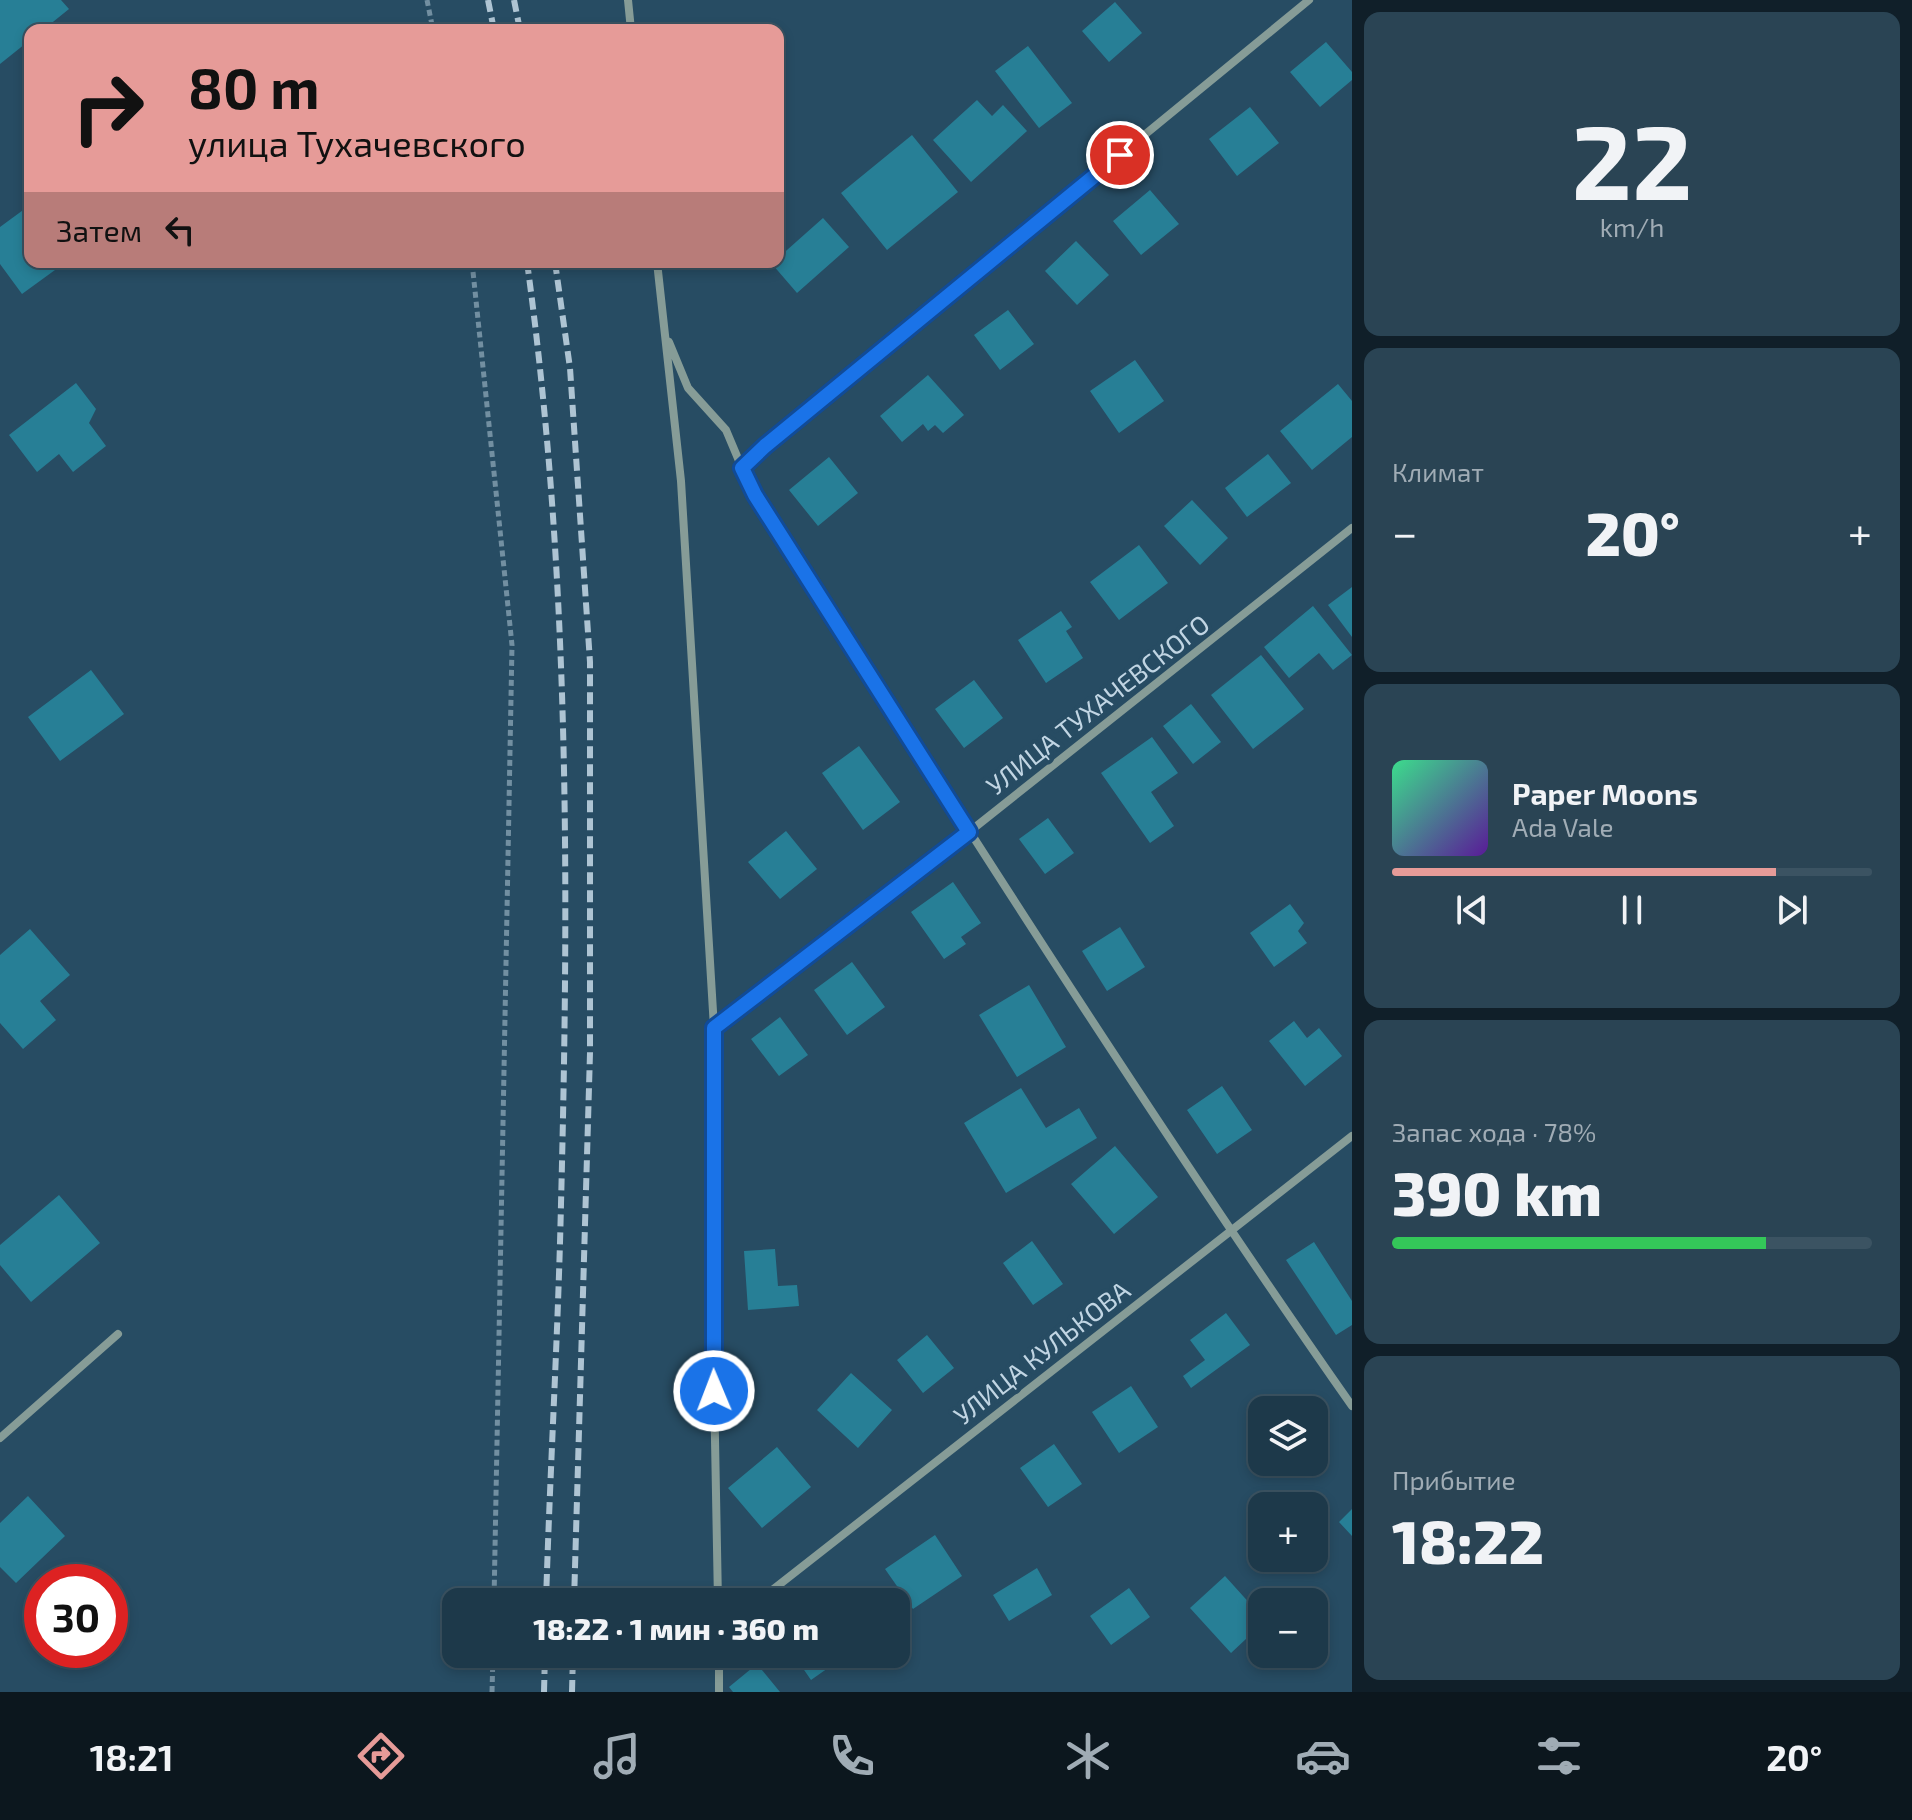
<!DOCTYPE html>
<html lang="ru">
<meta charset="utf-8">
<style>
:root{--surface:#1d394a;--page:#2a4454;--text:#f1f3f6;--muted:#a0acb5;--line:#3b5362;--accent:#e69b98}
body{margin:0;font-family:"Exo 2",sans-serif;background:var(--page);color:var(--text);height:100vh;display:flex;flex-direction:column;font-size:30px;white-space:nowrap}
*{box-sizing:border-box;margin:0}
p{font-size:26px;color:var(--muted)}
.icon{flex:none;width:44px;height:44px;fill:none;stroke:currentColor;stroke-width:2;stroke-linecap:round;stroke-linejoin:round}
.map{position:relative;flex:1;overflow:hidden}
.drawer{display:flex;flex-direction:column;gap:12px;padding:12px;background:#101f29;width:560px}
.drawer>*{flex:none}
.hud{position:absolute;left:24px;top:24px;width:760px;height:244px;border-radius:16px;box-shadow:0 4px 12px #0003,0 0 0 2px var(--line);background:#e69b98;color:#111;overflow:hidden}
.buttons{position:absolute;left:1248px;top:1396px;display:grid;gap:16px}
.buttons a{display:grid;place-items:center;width:80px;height:80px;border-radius:16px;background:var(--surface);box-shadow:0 4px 12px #0003,0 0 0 2px var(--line);font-size:40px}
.speed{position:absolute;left:24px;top:1564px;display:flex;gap:16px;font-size:40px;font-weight:700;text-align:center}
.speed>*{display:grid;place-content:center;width:104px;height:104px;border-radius:50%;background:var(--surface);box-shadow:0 4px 12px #0003,0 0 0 2px var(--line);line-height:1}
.speed .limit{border:12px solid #d22;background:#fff;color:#111}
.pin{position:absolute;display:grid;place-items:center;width:68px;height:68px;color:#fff;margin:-34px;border:4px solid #fff;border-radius:50%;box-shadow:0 2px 8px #0007}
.me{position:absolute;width:88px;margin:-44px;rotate:359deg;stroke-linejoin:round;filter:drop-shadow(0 0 6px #0008)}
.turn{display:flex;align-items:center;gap:28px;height:168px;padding:0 32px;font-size:36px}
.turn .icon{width:104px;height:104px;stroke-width:2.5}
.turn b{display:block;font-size:56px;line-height:68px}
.then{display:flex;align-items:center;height:76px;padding:0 32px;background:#0003;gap:16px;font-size:30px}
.big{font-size:60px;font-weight:800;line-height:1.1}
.drawer .widget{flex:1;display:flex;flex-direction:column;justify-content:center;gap:12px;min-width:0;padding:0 28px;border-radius:16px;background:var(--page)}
.drawer .dial{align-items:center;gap:0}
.dial b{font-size:104px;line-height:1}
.song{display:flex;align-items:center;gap:24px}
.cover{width:96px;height:96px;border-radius:12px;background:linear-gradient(135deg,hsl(150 70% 55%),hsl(270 70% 35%))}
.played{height:8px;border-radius:4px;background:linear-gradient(90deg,var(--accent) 80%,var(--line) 80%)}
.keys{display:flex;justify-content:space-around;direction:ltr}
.heat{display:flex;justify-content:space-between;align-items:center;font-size:44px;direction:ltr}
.charge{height:12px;border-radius:6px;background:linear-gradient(90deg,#34c759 78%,var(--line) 0)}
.trip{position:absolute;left:442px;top:1588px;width:468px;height:80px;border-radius:16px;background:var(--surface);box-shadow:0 4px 12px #0003,0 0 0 2px var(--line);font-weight:800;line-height:80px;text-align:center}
.tab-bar{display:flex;height:128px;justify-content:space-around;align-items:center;background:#0c171e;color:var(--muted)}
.tab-bar .icon{width:56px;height:56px}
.tab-bar .active{color:var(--accent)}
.tab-bar b{font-size:36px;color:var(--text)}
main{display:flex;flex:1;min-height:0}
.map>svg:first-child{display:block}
.building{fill:#277f96}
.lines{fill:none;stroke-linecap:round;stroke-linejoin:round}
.path{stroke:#728fa1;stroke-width:5;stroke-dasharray:6 4;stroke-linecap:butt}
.minor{stroke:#869c97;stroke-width:8}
.rail{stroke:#aec4d3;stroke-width:6;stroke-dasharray:12 6;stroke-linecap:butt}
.route-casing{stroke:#114b97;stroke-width:20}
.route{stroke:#1a73e8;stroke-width:14}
.labels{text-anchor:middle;stroke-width:8;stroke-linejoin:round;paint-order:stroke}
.street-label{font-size:26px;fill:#c1d5e3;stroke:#274c63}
</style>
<main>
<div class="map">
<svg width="1352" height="1692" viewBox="0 0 1352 1692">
<rect width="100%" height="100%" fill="#274c63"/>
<path class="building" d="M0 0H61L69 9 43 30H30V40L0 64Z
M1115 2 1142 33 1109 62 1082 31Z
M1326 42 1352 72V80L1320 107 1290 72Z
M1028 46 1072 103 1039 128 995 71Z
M977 100 992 116 1003 105 1027 131 971 182 933 140Z
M1250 107 1279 143 1237 176 1209 139Z
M912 135 958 192 887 250 841 193Z
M1150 190 1179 224 1141 255 1113 221Z
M30 205V262H66L22 294 0 264V227Z
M823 218 849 247 797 293 772 264 778 262V258Z
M1076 241 1109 275 1077 305 1045 271Z
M1008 310 1034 344 1000 370 974 335Z
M1135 360 1164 401 1119 433 1090 391Z
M928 375 964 415 943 433 935 425 928 431 923 424 902 442 880 416Z
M76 383 96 409 89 423 106 446 73 472 59 454 37 472 9 435Z
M1338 384 1352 401V437L1312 470 1280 431Z
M1268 454 1291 483 1247 517 1225 488Z
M829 457 858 493 818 526 789 490Z
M1192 500 1228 538 1200 565 1164 526Z
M1139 545 1168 583 1119 620 1090 582Z
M1352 587V637L1328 605Z
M1313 606 1352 655 1333 670 1319 653 1289 678 1264 647Z
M1061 611 1072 627 1066 631 1083 658 1046 683 1018 640Z
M1261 655 1304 709 1253 749 1211 695Z
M91 670 124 714 60 761 28 717Z
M974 680 1003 718 964 748 935 709Z
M1191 704 1221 742 1193 764 1163 726Z
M1152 737 1178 773 1151 792 1174 826 1150 843 1101 773Z
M859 746 900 802 863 830 822 773Z
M1048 818 1074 853 1045 874 1019 839Z
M786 831 817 869 780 899 748 862Z
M953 882 981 923 961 937 966 944 944 959 911 912Z
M1290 904 1304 923 1298 931 1307 943 1274 967 1250 933Z
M1120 927 1145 967 1107 991 1082 951Z
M30 929 70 975 40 1001 56 1020 23 1049 0 1023V955Z
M852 962 885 1007 847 1035 814 990Z
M1029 985 1066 1047 1017 1077 979 1015Z
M780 1017 808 1055 779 1076 751 1039Z
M1294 1021 1307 1038 1319 1028 1342 1056 1305 1086 1269 1041Z
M1222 1086 1252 1130 1217 1154 1187 1110Z
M1021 1088 1046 1128 1079 1108 1097 1138 1006 1193 964 1123Z
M1115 1146 1158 1197 1114 1234 1071 1184Z
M59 1195 100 1243 31 1302 0 1265V1245Z
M1032 1241 1063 1284 1033 1305 1003 1263Z
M1314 1242 1352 1301V1325L1336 1335 1286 1260Z
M775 1249 778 1286 797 1285 799 1306 748 1310 744 1251Z
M1226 1313 1250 1345 1191 1388 1183 1376 1205 1360 1190 1340Z
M927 1335 954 1368 923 1393 897 1360Z
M851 1373 892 1410 858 1448 817 1410Z
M1131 1386 1158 1427 1119 1453 1092 1412Z
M1314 1418 1330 1436 1314 1451Z
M1054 1444 1082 1484 1048 1507 1020 1468Z
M777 1447 811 1487 762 1528 728 1488Z
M28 1496 65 1536 16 1583 0 1567V1523Z
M1352 1509V1536L1339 1522Z
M935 1535 962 1576 913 1609 885 1569Z
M1037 1568 1052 1595 1009 1621 993 1595Z
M1225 1576 1262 1617V1624L1231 1653 1190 1608Z
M1129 1588 1150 1617 1111 1645 1090 1616Z
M793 1654H848L811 1680Z
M757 1664 780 1692H733L729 1687Z"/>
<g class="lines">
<path class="path" d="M427 0 433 30
M472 262 512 645 494 1602
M492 1692 493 1654"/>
<path class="minor" d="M628 0 631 30
M1309 0 765 446 742 468 755 495C950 801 1144 1109 1352 1406
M657 262 681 481 714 1028 713 1331 718 1602
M669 342 688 388 726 430 742 468
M714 1028 969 832 1352 528
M0 1438 118 1334
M757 1602 1352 1136
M719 1654V1692"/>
<path class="rail" d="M488 0 494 30
M514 0 520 30
M527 262C570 574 569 890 561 1204 558 1337 550 1469 546 1602
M555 262 570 368 590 662V1053L574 1602
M544 1692 545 1654
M572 1692 573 1654"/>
</g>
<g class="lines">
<g class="route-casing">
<path id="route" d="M714 1391V1028L969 832 755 495 742 468 765 446 1120 155"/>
</g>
<use href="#route" class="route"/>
</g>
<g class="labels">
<g class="street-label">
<text transform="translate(1098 705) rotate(-38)" y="9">УЛИЦА ТУХАЧЕВСКОГО</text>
<text transform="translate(1042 1353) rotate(-38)" y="9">УЛИЦА КУЛЬКОВА</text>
</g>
</g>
</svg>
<div class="buttons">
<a><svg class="icon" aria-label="layers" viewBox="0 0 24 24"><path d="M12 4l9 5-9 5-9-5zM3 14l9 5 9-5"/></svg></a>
<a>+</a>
<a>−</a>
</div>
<div class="speed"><div class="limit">30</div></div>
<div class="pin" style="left:1120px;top:155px;background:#d93025"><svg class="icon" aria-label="arrive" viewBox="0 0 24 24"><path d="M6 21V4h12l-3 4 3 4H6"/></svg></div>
<svg class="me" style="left:714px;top:1391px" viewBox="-20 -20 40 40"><circle r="17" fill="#1a73e8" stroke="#fff" stroke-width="3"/><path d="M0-11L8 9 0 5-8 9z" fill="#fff"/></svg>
<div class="trip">18:22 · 1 мин · 360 m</div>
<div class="hud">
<div class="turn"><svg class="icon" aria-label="right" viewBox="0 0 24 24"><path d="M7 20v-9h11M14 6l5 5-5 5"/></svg><div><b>80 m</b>улица Тухачевского</div></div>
<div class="then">Затем<svg class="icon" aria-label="left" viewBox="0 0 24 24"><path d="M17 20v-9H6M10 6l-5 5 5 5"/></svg></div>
</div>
</div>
<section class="drawer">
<div class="widget dial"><b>22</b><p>km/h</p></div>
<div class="widget"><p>Климат</p>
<div class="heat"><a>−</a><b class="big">20°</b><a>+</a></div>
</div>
<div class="widget">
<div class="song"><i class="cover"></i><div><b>Paper Moons</b><p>Ada Vale</p></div></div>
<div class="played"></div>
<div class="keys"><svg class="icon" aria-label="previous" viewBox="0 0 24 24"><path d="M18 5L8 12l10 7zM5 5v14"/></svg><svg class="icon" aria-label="pause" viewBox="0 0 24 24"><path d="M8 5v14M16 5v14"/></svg><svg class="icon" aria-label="next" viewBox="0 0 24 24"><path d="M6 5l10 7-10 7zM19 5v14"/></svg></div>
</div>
<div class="widget"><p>Запас хода · 78%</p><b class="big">390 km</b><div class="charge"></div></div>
<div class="widget"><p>Прибытие</p><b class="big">18:22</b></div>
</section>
</main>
<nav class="tab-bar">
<b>18:21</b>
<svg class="icon active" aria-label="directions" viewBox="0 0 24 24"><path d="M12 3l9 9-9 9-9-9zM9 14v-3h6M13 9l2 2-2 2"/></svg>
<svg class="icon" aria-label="music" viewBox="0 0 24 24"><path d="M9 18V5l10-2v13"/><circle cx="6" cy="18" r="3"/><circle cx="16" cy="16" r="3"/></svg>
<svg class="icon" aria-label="phone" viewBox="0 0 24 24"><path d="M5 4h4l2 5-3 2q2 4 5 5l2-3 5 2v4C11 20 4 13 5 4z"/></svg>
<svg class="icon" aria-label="climate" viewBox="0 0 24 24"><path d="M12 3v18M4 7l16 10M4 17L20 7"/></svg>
<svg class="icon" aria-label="car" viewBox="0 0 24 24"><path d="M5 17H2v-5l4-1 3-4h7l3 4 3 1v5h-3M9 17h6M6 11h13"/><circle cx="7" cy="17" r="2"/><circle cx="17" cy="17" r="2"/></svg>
<svg class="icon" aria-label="filters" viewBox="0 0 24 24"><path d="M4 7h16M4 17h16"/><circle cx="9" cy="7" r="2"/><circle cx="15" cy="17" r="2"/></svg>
<b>20°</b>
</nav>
